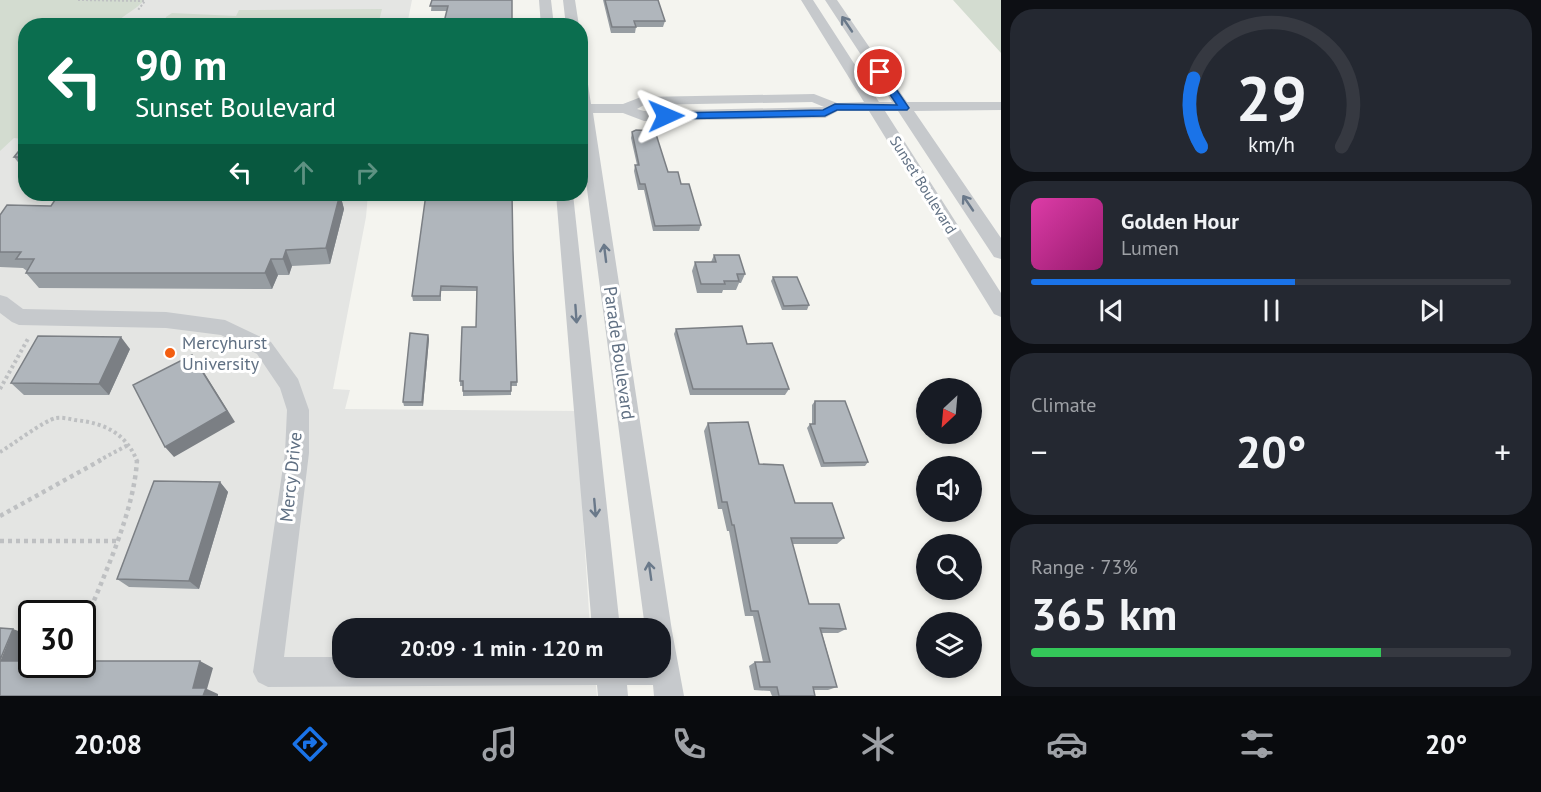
<!DOCTYPE html>
<meta charset="utf-8">
<style>
:root{--surface:#171b24;--page:#242831;--text:#f1f3f6;--muted:#9ea1a6;--line:#363941;--accent:#1a73e8}
body{margin:0;font-family:"PT Sans",sans-serif;background:var(--page);color:var(--text);height:100vh;display:flex;flex-direction:column;font-size:22px;white-space:nowrap}
*{box-sizing:border-box;margin:0}
p{font-size:20px;color:var(--muted)}
.icon{flex:none;width:33px;height:33px;fill:none;stroke:currentColor;stroke-width:2;stroke-linecap:round;stroke-linejoin:round}
.map{position:relative;flex:1;overflow:hidden}
.sheet{display:flex;flex-direction:column;gap:9px;padding:9px;background:#0d0f14;width:540px}
.sheet>*{flex:none}
.hud{position:absolute;left:18px;top:18px;width:570px;height:183px;border-radius:24px;box-shadow:0 3px 9px #0003;background:#0b6e4f;color:#fff;overflow:hidden}
.needle{width:39px;rotate:206deg}
.controls{position:absolute;left:916px;top:378px;display:grid;gap:12px}
.controls a{display:grid;place-items:center;width:66px;height:66px;border-radius:50%;background:var(--surface);box-shadow:0 3px 9px #0003;font-size:30px}
.speed{position:absolute;left:18px;top:600px;display:flex;gap:12px;font-size:30px;font-weight:700;text-align:center}
.speed>*{display:grid;place-content:center;width:78px;height:78px;border-radius:50%;background:var(--surface);box-shadow:0 3px 9px #0003;line-height:1}
.speed .limit{border:3px solid #111;border-radius:9px;background:#fff;color:#111}
.pin{position:absolute;display:grid;place-items:center;width:51px;height:51px;color:#fff;margin:-26px;border:3px solid #fff;border-radius:50%;box-shadow:0 2px 6px #0007}
.me{position:absolute;width:66px;margin:-33px;rotate:89deg;stroke-linejoin:round;filter:drop-shadow(0 0 4px #0008)}
.turn{display:flex;align-items:center;gap:21px;height:126px;padding:0 18px;font-size:27px}
.turn .icon{width:78px;height:78px;stroke-width:2.5}
.turn b{display:block;font-size:42px;line-height:51px}
.lanes{display:flex;align-items:center;height:57px;padding:0 18px;background:#0003;justify-content:center;gap:30px;direction:ltr}
.lanes .off{opacity:.35}
.big{font-size:45px;font-weight:700;line-height:1.1}
.sheet .card{flex:1;display:flex;flex-direction:column;justify-content:center;gap:9px;min-width:0;padding:0 21px;border-radius:24px;background:var(--page)}
.sheet .dial{align-items:center;gap:0}
.dial svg{height:156px;overflow:visible;fill:none;stroke:var(--line);stroke-width:7;stroke-linecap:round;text-anchor:middle}
.dial text{fill:var(--text);stroke:none}
.song{display:flex;align-items:center;gap:18px}
.cover{width:72px;height:72px;border-radius:9px;background:linear-gradient(135deg,hsl(320 70% 55%),hsl(320 70% 35%))}
.played{height:6px;border-radius:3px;background:linear-gradient(90deg,var(--accent) 55%,var(--line) 55%)}
.keys{display:flex;justify-content:space-around;direction:ltr}
.heat{display:flex;justify-content:space-between;align-items:center;font-size:33px;direction:ltr}
.charge{height:9px;border-radius:4px;background:linear-gradient(90deg,#34c759 73%,var(--line) 0)}
.trip{position:absolute;left:332px;top:618px;width:339px;height:60px;border-radius:24px;background:var(--surface);box-shadow:0 3px 9px #0003;font-weight:700;line-height:60px;text-align:center}
.dock{display:flex;height:96px;justify-content:space-around;align-items:center;background:#090b0e;color:var(--muted)}
.dock .icon{width:42px;height:42px}
.dock .selected{color:var(--accent)}
.dock b{font-size:27px;color:var(--text)}
main{display:flex;flex:1;min-height:0}
.map>svg:first-child{display:block}
.built{fill:#e4e5e3;fill-rule:evenodd}
.green{fill:#d3dcd0}
.lines{fill:none;stroke-linecap:round;stroke-linejoin:round}
.path-far2{stroke:#bec0c2;stroke-width:2;stroke-dasharray:2 2;stroke-linecap:butt}
.path-far1{stroke:#bec0c2;stroke-width:4;stroke-dasharray:3 3;stroke-linecap:butt}
.path{stroke:#bec0c2;stroke-width:4.5;stroke-dasharray:4 4;stroke-linecap:butt}
.minor{fill:#c6c9cc;fill-rule:evenodd}
.wall{fill:#979da2}
.shaded-wall{fill:#7b7f84}
.building{fill:#b0b6bc;stroke:#7b7f84;stroke-width:1.5}
.oneway{stroke:#6a798a}
.route{fill:#1a73e8;stroke:#114b97;stroke-width:1.5}
.poi-dot{fill:#f35e11;stroke:#fff;stroke-width:2}
.labels{text-anchor:middle;stroke-width:6;stroke-linejoin:round;paint-order:stroke}
.far-street-label{font-size:15px;fill:#607083;stroke:#fff}
.poi-label{font-size:18px;fill:#607083;stroke:#fff;text-anchor:start}
.street-label{font-size:18px;fill:#607083;stroke:#fff}
</style>
<main>
<div class="map">
<svg width="1001" height="696" viewBox="0 0 1001 696">
<rect width="100%" height="100%" fill="#f4f4ef"/>
<path class="built" d="M0 0H412L407 25 26 26V194H368L366 217 333 389 350 390 345 409 576 411 590 628H342V668H594L597 696H0ZM32 614H82V664H32Z"/>
<path class="green" d="M0 0H144C136 10 126 13 117 22L121 23 120 24 134 25 26 26 25 136 23 139 14 138 0 151Z
M953 0H1001V53Z
M382 9 378 25H164L166 17 172 13 236 16 239 10Z"/>
<g class="lines">
<path class="path-far2" d="M78 0 145 1 138 10"/>
<path class="path-far1" d="M0 389 29 337
M0 452C12 445 45 420 56 418 62 417 70 419 75 420 104 423 126 433 137 461
M98 461 128 445"/>
<path class="path" d="M0 516 101 460
M0 541H116
M82 630C102 579 134 514 137 460"/>
<path class="minor" d="M539 0H551L554 26H541Z
M563 0H575L579 26H566Z
M801 0H813L879 102H892L825 0H837L907 102H1001V110L914 111 1001 238V259L994 257 898 111H885L1001 293V317L994 314 869 111H838L825 118 644 121 623 113H593L672 631 684 696H654L653 685H627L628 696H598L597 685 268 687 258 682 253 672 285 453 287 410 280 388 257 354 221 335 166 328 19 325 12 322 0 313V295L7 297 23 309 166 312 225 320 271 342 298 379 309 410V453L284 657H342V668H660V628H645L580 136V74L587 78 591 104H623L641 97 814 94 837 103 864 102ZM812 102 824 107 644 111 637 109 644 105Z
M556 194H573L620 628H592Z"/>
</g>
<path class="wall" d="M432 0 512 26H444V22L447 11H431Z
M603 0H658L665 21 663 27H636L635 33H611Z
M632 132 668 172 681 184 701 225 699 231H653L644 190H638L634 171 635 165H637L631 138Z
M26 142V166H21L14 157Z
M340 194 344 209 330 264 292 266 289 275H278L272 289 39 288 26 273 27 271 23 268 0 267V215L51 206Z
M513 251 517 386H511V395L463 396V386H460V381L476 327 477 291H441V301H413L412 296Z
M714 255 745 274 741 283H739L736 290H723L722 293H697L692 271 695 262H711Z
M773 277 809 305 807 310H782L771 281Z
M676 329 747 344 789 389 785 395H690L674 334Z
M428 335 429 339 423 406H404L403 402Z
M130 349 109 395H24L11 383Z
M815 401 868 462 865 466 821 467 807 428 810 424H812V405Z
M708 423 759 464 795 503 844 538 837 544H792L809 604 846 629 838 633H822L837 687 828 690H814L815 696H772L770 691 754 690 749 666 755 662H763L753 616H745L729 531H727L722 509H718L704 431Z
M220 482 228 492 199 589 129 587 117 579Z"/>
<path class="shaded-wall" d="M340 194 344 209 330 264 326 248Z
M286 250 292 266 289 275 283 259Z
M271 259 278 275 272 289 265 273Z
M428 335 429 339 423 406 422 402Z
M121 337 130 349 109 395 99 384Z
M200 366 235 422 174 457 165 447Z
M220 482 228 492 199 589 189 581Z
M13 629 32 636V641L21 668 0 662Z
M200 661 213 668 207 689 218 694V696H203L193 688Z"/>
<path class="building" d="M432 0H512V26H472V22H444L448 6H430Z
M605 0H658L665 21H634L636 27H612Z
M636 130 655 131 668 172H678L681 184H689L701 225 655 226 645 184H640L635 165H639L632 132Z
M26 142V157H14Z
M59 194H340L326 248 286 250 283 259H271L265 273H26L34 259H16L21 252H0V215L7 205 51 206Z
M426 194H512L513 251 517 382H511V391H463V381H460L462 327H476L477 287 441 286 440 296H412Z
M714 255H739L745 274H737L739 281H724L725 284H701L695 262H716Z
M773 277H797L809 305 784 306Z
M742 326 747 344 772 343 789 389H693L676 329Z
M410 333 428 335 422 402H403Z
M38 336 121 337 99 384 11 383Z
M192 355 227 411 165 447 133 385Z
M815 401H845L868 462 824 463 810 424H815Z
M748 422 759 464 783 465 795 503H832L844 538H791L809 604H839L846 629 820 628 837 687H813L815 696H779L777 687H760L755 662H770L758 611H751L734 525H732L727 502H722L708 423Z
M154 481 220 482 189 581 117 579Z
M0 628 13 629 0 660Z
M0 661H32V664H82V661H200L193 688H206L203 696H0Z"/>
<defs><path id="oneway-shaft" d="M-6 0H5M1.5-3L5.5 0L1.5 3" fill="none" stroke-width="1.6" stroke-linecap="round" stroke-linejoin="round" transform="scale(1.5)"/></defs>
<g class="oneway">
<use href="#oneway-shaft" transform="translate(847 24) rotate(-124)"/>
<use href="#oneway-shaft" transform="translate(968 203) rotate(-124)"/>
<use href="#oneway-shaft" transform="translate(605 253) rotate(-97)"/>
<use href="#oneway-shaft" transform="translate(576 314) rotate(86)"/>
<use href="#oneway-shaft" transform="translate(595 508) rotate(85)"/>
<use href="#oneway-shaft" transform="translate(650 571) rotate(-98)"/>
</g>
<path class="route" d="M877 70H883L909 108 907 110H837L825 116 666 119 662 116 666 113 823 110 835 104 897 105 875 72Z"/>
<circle class="poi-dot" cx="170" cy="353" r="6"/>
<g class="labels">
<g class="far-street-label">
<text transform="translate(923 185) rotate(58)" y="5">Sunset Boulevard</text>
</g>
<g class="poi-label">
<text x="182" y="349">Mercyhurst<tspan x="182" dy="21">University</tspan></text>
</g>
<g class="street-label">
<text transform="translate(619 353) rotate(82)" y="6">Parade Boulevard</text>
<text transform="translate(291 477) rotate(-84)" y="6">Mercy Drive</text>
</g>
</g>
</svg>
<div class="controls">
<a><svg class="needle" viewBox="-14 -14 28 28"><path d="M0-13l5 13h-10z" fill="#e53935"/><path d="M0 13l5-13h-10z" fill="#9ea1a6"/></svg></a>
<a><svg class="icon" aria-label="sound" viewBox="0 0 24 24"><path d="M4 9h4l5-4v14l-5-4H4zM17 9q2 3 0 6"/></svg></a>
<a><svg class="icon" aria-label="search" viewBox="0 0 24 24"><circle cx="10" cy="10" r="6"/><path d="M15 15l6 6"/></svg></a>
<a><svg class="icon" aria-label="layers" viewBox="0 0 24 24"><path d="M12 4l9 5-9 5-9-5zM3 14l9 5 9-5"/></svg></a>
</div>
<div class="speed"><div class="limit">30</div></div>
<div class="pin" style="left:880px;top:72px;background:#d93025"><svg class="icon" aria-label="arrive" viewBox="0 0 24 24"><path d="M6 21V4h12l-3 4 3 4H6"/></svg></div>
<svg class="me" style="left:666px;top:116px" viewBox="-20 -20 40 40"><path d="M0-17L14 15 0 8-14 15z" fill="#1a73e8" stroke="#fff" stroke-width="4"/></svg>
<div class="trip">20:09 · 1 min · 120 m</div>
<div class="hud">
<div class="turn"><svg class="icon" aria-label="left" viewBox="0 0 24 24"><path d="M17 20v-9H6M10 6l-5 5 5 5"/></svg><div><b>90 m</b>Sunset Boulevard</div></div>
<div class="lanes"><svg class="icon" aria-label="left" viewBox="0 0 24 24"><path d="M17 20v-9H6M10 6l-5 5 5 5"/></svg><svg class="icon off" aria-label="ahead" viewBox="0 0 24 24"><path d="M12 20V5M6 11l6-6 6 6"/></svg><svg class="icon off" aria-label="right" viewBox="0 0 24 24"><path d="M7 20v-9h11M14 6l5 5-5 5"/></svg></div>
</div>
</div>
<section class="sheet">
<div class="card dial"><svg viewBox="0 0 100 80">
<path d="M14 69A42 42 0 1 1 86 69"/>
<path d="M14 69A42 42 0 0 1 10 34" stroke="#1a73e8"/>
<text x="50" y="56" font-size="32" font-weight="700">29</text>
<text x="50" y="72" font-size="11">km/h</text>
</svg></div>
<div class="card">
<div class="song"><i class="cover"></i><div><b>Golden Hour</b><p>Lumen</p></div></div>
<div class="played"></div>
<div class="keys"><svg class="icon" aria-label="previous" viewBox="0 0 24 24"><path d="M18 5L8 12l10 7zM5 5v14"/></svg><svg class="icon" aria-label="pause" viewBox="0 0 24 24"><path d="M8 5v14M16 5v14"/></svg><svg class="icon" aria-label="next" viewBox="0 0 24 24"><path d="M6 5l10 7-10 7zM19 5v14"/></svg></div>
</div>
<div class="card"><p>Climate</p>
<div class="heat"><a>−</a><b class="big">20°</b><a>+</a></div>
</div>
<div class="card"><p>Range · 73%</p><b class="big">365 km</b><div class="charge"></div></div>
</section>
</main>
<nav class="dock">
<b>20:08</b>
<svg class="icon selected" aria-label="directions" viewBox="0 0 24 24"><path d="M12 3l9 9-9 9-9-9zM9 14v-3h6M13 9l2 2-2 2"/></svg>
<svg class="icon" aria-label="music" viewBox="0 0 24 24"><path d="M9 18V5l10-2v13"/><circle cx="6" cy="18" r="3"/><circle cx="16" cy="16" r="3"/></svg>
<svg class="icon" aria-label="phone" viewBox="0 0 24 24"><path d="M5 4h4l2 5-3 2q2 4 5 5l2-3 5 2v4C11 20 4 13 5 4z"/></svg>
<svg class="icon" aria-label="climate" viewBox="0 0 24 24"><path d="M12 3v18M4 7l16 10M4 17L20 7"/></svg>
<svg class="icon" aria-label="car" viewBox="0 0 24 24"><path d="M5 17H2v-5l4-1 3-4h7l3 4 3 1v5h-3M9 17h6M6 11h13"/><circle cx="7" cy="17" r="2"/><circle cx="17" cy="17" r="2"/></svg>
<svg class="icon" aria-label="filters" viewBox="0 0 24 24"><path d="M4 7h16M4 17h16"/><circle cx="9" cy="7" r="2"/><circle cx="15" cy="17" r="2"/></svg>
<b>20°</b>
</nav>
